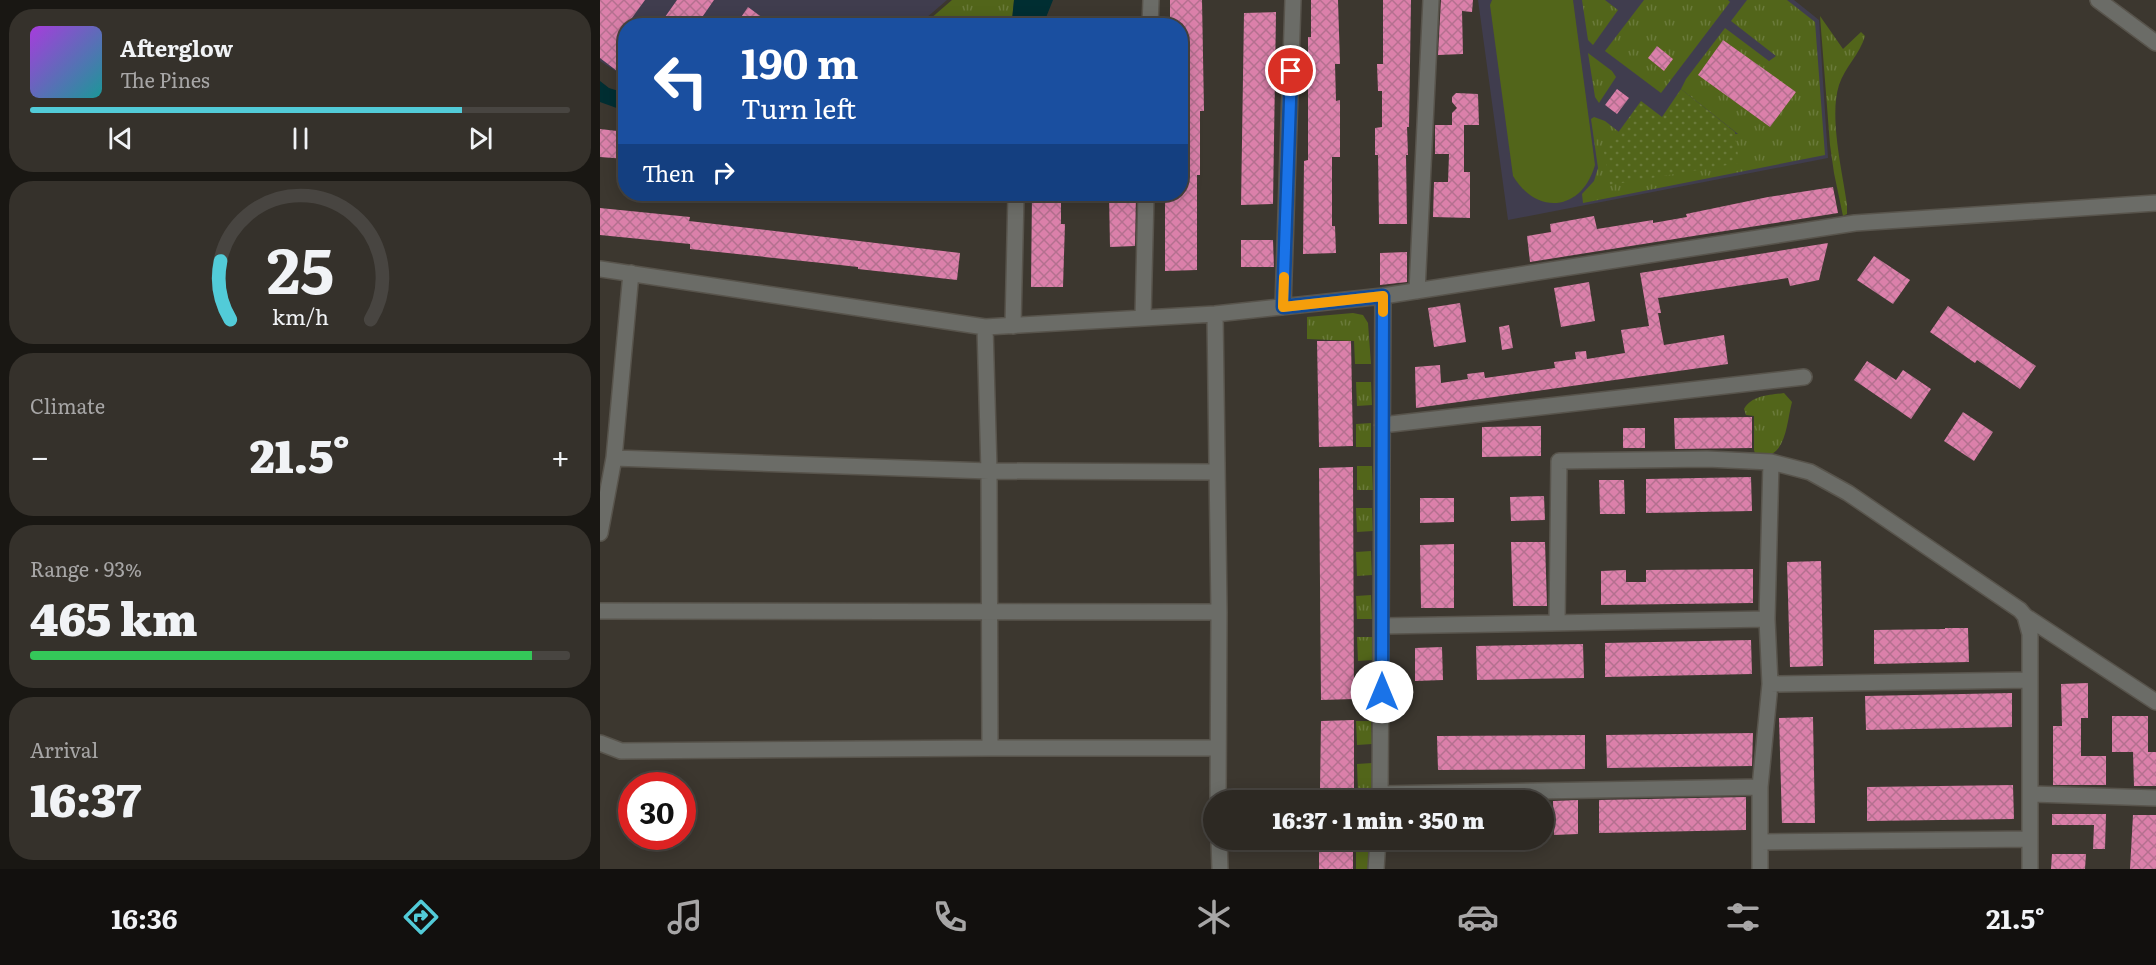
<!DOCTYPE html>
<meta charset="utf-8">
<style>
:root{--surface:#2d2923;--page:#35312b;--text:#f1f3f6;--muted:#a7a6a6;--line:#484541;--accent:#52cbd8}
body{margin:0;font-family:Literata,serif;background:var(--page);color:var(--text);height:100vh;display:flex;flex-direction:column;font-size:22px;white-space:nowrap}
*{box-sizing:border-box;margin:0}
p{font-size:20px;color:var(--muted)}
.icon{flex:none;width:33px;height:33px;fill:none;stroke:currentColor;stroke-width:2;stroke-linecap:round;stroke-linejoin:round}
.map{position:relative;flex:1;overflow:hidden}
.panel{display:flex;flex-direction:column;gap:9px;padding:9px;background:#191713;width:600px}
.panel>*{flex:none}
.hud{position:absolute;left:18px;top:18px;width:570px;height:183px;border-radius:24px;box-shadow:0 3px 15px #0003,0 0 0 2px var(--line);background:#1a4fa0;color:#fff;overflow:hidden}
.speed{position:absolute;left:18px;top:772px;display:flex;gap:12px;font-size:30px;font-weight:700;text-align:center}
.speed>*{display:grid;place-content:center;width:78px;height:78px;border-radius:50%;background:var(--surface);box-shadow:0 3px 15px #0003,0 0 0 2px var(--line);line-height:1}
.speed .limit{border:9px solid #d22;background:#fff;color:#111}
.pin{position:absolute;display:grid;place-items:center;width:51px;height:51px;color:#fff;margin:-26px;border:3px solid #fff;border-radius:50%;box-shadow:0 2px 6px #0007}
.me{position:absolute;width:66px;margin:-33px;rotate:0deg;stroke-linejoin:round;filter:drop-shadow(0 0 4px #0008)}
.turn{display:flex;align-items:center;gap:21px;height:126px;padding:0 24px;font-size:27px}
.turn .icon{width:78px;height:78px;stroke-width:2.5}
.turn b{display:block;font-size:42px;line-height:51px}
.then{display:flex;align-items:center;height:57px;padding:0 24px;background:#0003;gap:12px;font-size:22px}
.big{font-size:45px;font-weight:800;line-height:1.1}
.panel .card{flex:1;display:flex;flex-direction:column;justify-content:center;gap:9px;min-width:0;padding:0 21px;border-radius:24px;background:var(--page)}
.panel .dial{align-items:center;gap:0}
.dial svg{height:156px;overflow:visible;fill:none;stroke:var(--line);stroke-width:7;stroke-linecap:round;text-anchor:middle}
.dial text{fill:var(--text);stroke:none}
.song{display:flex;align-items:center;gap:18px}
.cover{width:72px;height:72px;border-radius:9px;background:linear-gradient(135deg,hsl(280 70% 55%),hsl(180 70% 35%))}
.played{height:6px;border-radius:3px;background:linear-gradient(90deg,var(--accent) 80%,var(--line) 80%)}
.keys{display:flex;justify-content:space-around;direction:ltr}
.heat{display:flex;justify-content:space-between;align-items:center;font-size:33px;direction:ltr}
.charge{height:9px;border-radius:4px;background:linear-gradient(90deg,#34c759 93%,var(--line) 0)}
.trip{position:absolute;left:603px;top:790px;width:351px;height:60px;border-radius:30px;background:var(--surface);box-shadow:0 3px 15px #0003,0 0 0 2px var(--line);font-weight:800;line-height:60px;text-align:center}
.dock{display:flex;height:96px;justify-content:space-around;align-items:center;background:#12100e;color:var(--muted)}
.dock .icon{width:42px;height:42px}
.dock .selected{color:var(--accent)}
.dock b{font-size:27px;color:var(--text)}
main{display:flex;flex:1;min-height:0}
.map>svg:first-child{display:block}
.education{fill:#403d4e}
.grass{fill:url(#grass-tufts)}
.garden{fill:url(#garden-dots)}
.pitch{fill:#52651a}
.water{fill:#002e32}
.building{fill:url(#building-cross-hatch)}
.lines{fill:none;stroke-linecap:round;stroke-linejoin:round}
.minor-casing{stroke:#58544c;stroke-width:18}
.minor{stroke:#6b6c67;stroke-width:15}
.route-casing{stroke:#114b97;stroke-width:15}
.route{stroke:#1a73e8;stroke-width:10}
.slow{stroke:#f59e0b;stroke-width:10}
</style>
<main>
<section class="panel">
<div class="card">
<div class="song"><i class="cover"></i><div><b>Afterglow</b><p>The Pines</p></div></div>
<div class="played"></div>
<div class="keys"><svg class="icon" aria-label="previous" viewBox="0 0 24 24"><path d="M18 5L8 12l10 7zM5 5v14"/></svg><svg class="icon" aria-label="pause" viewBox="0 0 24 24"><path d="M8 5v14M16 5v14"/></svg><svg class="icon" aria-label="next" viewBox="0 0 24 24"><path d="M6 5l10 7-10 7zM19 5v14"/></svg></div>
</div>
<div class="card dial"><svg viewBox="0 0 100 80">
<path d="M14 69A42 42 0 1 1 86 69"/>
<path d="M14 69A42 42 0 0 1 9 39" stroke="#52cbd8"/>
<text x="50" y="56" font-size="32" font-weight="700">25</text>
<text x="50" y="72" font-size="11">km/h</text>
</svg></div>
<div class="card"><p>Climate</p>
<div class="heat"><a>−</a><b class="big">21.5°</b><a>+</a></div>
</div>
<div class="card"><p>Range · 93%</p><b class="big">465 km</b><div class="charge"></div></div>
<div class="card"><p>Arrival</p><b class="big">16:37</b></div>
</section>
<div class="map">
<svg width="1556" height="869" viewBox="0 0 1556 869">
<defs>
<pattern id="grass-tufts" width="24" height="20" patternUnits="userSpaceOnUse" patternTransform="scale(1.5)"><rect width="24" height="20" fill="#52651a"/><path d="M3 7l-1-3M5 7V3M7 7l1-3M15 17l-1-3M17 17v-4M19 17l1-3" fill="none" stroke="#6a7a3a"/></pattern>
<pattern id="garden-dots" width="8" height="8" patternUnits="userSpaceOnUse" patternTransform="scale(1.5)"><rect width="8" height="8" fill="#52651a"/><path d="M2 2h.1M6 6h.1" fill="none" stroke="#6a7a3a" stroke-width="1.8" stroke-linecap="round"/></pattern>
<pattern id="building-cross-hatch" width="8" height="8" patternUnits="userSpaceOnUse" patternTransform="scale(1.5)"><rect width="8" height="8" fill="#db80aa"/><path d="M0 0l8 8M0 8l8-8" fill="none" stroke="#b4708f"/></pattern>
</defs>
<rect width="100%" height="100%" fill="#3c372f"/>
<path class="education" d="M0 0H347L318 25 26 26 25 77 0 61Z
M878 0H1194L1219 20 1228 158 908 220Z"/>
<path class="grass" d="M352 0H414L412 20 408 25 322 26Z
M982 0H1005L1018 10 993 45 988 40Z
M1044 0H1128L1130 2 1061 93 1005 51Z
M1147 0H1187L1215 22 1225 155 983 203 982 194 994 181 998 168 991 119 994 117 1005 121 1019 132 1138 134 1081 89 1086 79 1125 28 1169 61 1176 56 1131 21Z
M1220 16 1243 49 1261 32 1265 36C1260 54 1245 67 1239 85 1229 116 1242 170 1247 204V214L1243 216 1234 173 1230 145Z
M988 53 1012 71 1016 77 999 103 995 97Z
M753 313 763 315 768 323 771 364H755L754 341 707 339V317Z
M756 382H771L772 405 757 406Z
M1184 393 1192 402C1186 424 1187 460 1156 457L1154 450V416L1146 415 1144 409C1152 395 1170 395 1184 393Z
M771 423V447H756V424Z
M757 466H772L773 490H757Z
M756 508H772L773 531 757 532Z
M771 551 772 575 757 576 756 552Z
M771 595 772 619H757L756 596Z
M757 637H772L773 660 758 661Z
M758 679H766V703H757Z
M756 721H771L772 744 757 745Z
M772 763V791L758 792 757 764Z
M756 850H768L769 869H756Z"/>
<path class="garden" d="M1081 89 1135 132 1139 163 1010 185 1004 152 1041 101 1062 117Z"/>
<path class="pitch" d="M892 0H973L995 165C982 211 937 216 913 176L890 5Z"/>
<path class="water" d="M414 0H453L443 25H408L412 20Z
M0 81 9 88 25 93V111L0 102Z"/>
<path class="building" d="M0 0H45L21 33 26 36V59L17 71 0 58Z
M77 0H114L96 26H78L65 17Z
M570 0H602L604 111H600V175H597V270L565 271V194H580V26H570Z
M711 0H738L740 64H735L736 101 740 100V157H732V226H735L736 253 703 254 704 161 708 160V37H711Z
M783 0H811L809 127H807L808 155H806L807 224H779L778 155H775V128L782 127V91H778L777 64H783Z
M841 0H873L872 12 862 11 863 54 838 55Z
M148 7 174 26H135Z
M676 12 673 204 641 205 644 13Z
M1123 40 1196 92 1170 127 1098 75Z
M1057 46 1073 59 1064 71 1048 58Z
M1017 89 1029 98 1017 114 1005 105Z
M856 93 878 94 879 125H864V172H870V218L833 217 834 182H848L849 154H835V125H852V113L857 108 852 102V97Z
M0 129 26 132V159L0 157Z
M1233 187 1238 213 930 262 927 236 951 232 950 224 994 216 997 229 1053 220V223L1087 217 1086 214 1168 197Z
M432 194H461V224H465L463 287H431Z
M509 194H536L535 246 510 247Z
M0 208 90 217 89 221 360 253 357 280 258 269V267L222 263 90 249V244L0 235Z
M641 240H673L674 267H641Z
M1228 243 1219 280 1190 286 1188 278 1058 298 1061 313H1058L1064 345 1124 335 1128 364 816 408 815 367 840 365 841 383 868 379 867 374 884 372 885 378 955 368 954 362 976 359 975 352 986 351 987 359 1025 353 1021 330 1049 326 1040 273Z
M807 252V282L780 285V253Z
M1274 256 1310 280 1293 304 1257 280Z
M989 282 995 321 961 327 954 288Z
M860 303 866 342 834 347 828 308Z
M1348 306 1436 366 1420 389 1377 360 1375 363 1330 332Z
M909 325 913 348 902 350 899 327Z
M717 341H751L753 446 719 447Z
M1267 361 1296 380 1303 370 1331 389 1311 419 1254 380Z
M1363 412 1393 432 1374 461 1344 441Z
M1152 417V448L1075 449 1074 418Z
M941 426V456L882 457V427Z
M1023 428H1045V448H1023Z
M753 467 754 699 721 700 719 468Z
M1151 477 1152 511 1046 513V479Z
M999 480H1024L1025 514H1000Z
M944 496 945 520 911 521 910 497Z
M820 498H854V522L820 523Z
M911 542H945L947 606H913Z
M854 544V608H821L820 545Z
M1221 561 1223 666 1190 667 1187 562Z
M1153 569V603L1001 605V571L1026 570V582H1046V570Z
M1345 628H1368L1369 662 1274 664V630L1345 629Z
M1151 640 1152 674 1005 677V643Z
M983 644 984 678 877 680 876 646Z
M842 647 843 680 815 681V648Z
M1488 683V718H1481V756H1506V785H1453V726H1462L1461 684Z
M1412 693V727L1266 730 1265 696Z
M1512 716H1548V752H1556V786H1534L1533 752H1512Z
M1213 717 1215 823H1182L1179 718Z
M754 720V791H720L721 721Z
M1153 733 1152 766 1007 768 1006 735Z
M985 735V769L838 770 837 736Z
M1413 785 1414 819 1267 821V787Z
M1146 797V830L999 833V800Z
M978 800V834L954 835 953 801Z
M1452 814H1506L1505 849H1493L1494 825H1452Z
M1533 815H1556V869H1530Z
M719 849H753V869H719Z
M1452 854H1486L1485 869H1451Z"/>
<g class="lines">
<g class="minor-casing">
<path id="minor" d="M1498 0 1556 43
M550 26 551 0
M0 269 385 327 615 314 783 296 1255 223 1556 203
M817 291 831 0
M683 307 693 0
M615 314 619 612 618 801
M543 318 546 194
M413 326 416 194
M385 327 389 471 390 748
M782 425 1204 377
M14 458 389 471 616 472
M0 533 14 458 31 273
M0 611 619 612
M1425 616 1556 702
M957 623 959 461 1107 459 1171 462 1210 472 1248 493 1420 610 1425 616 1430 634V869
M782 626 1167 619
M1170 684 1430 680
M0 743 21 751 390 748H617
M781 794 1160 787
M1432 794 1556 798
M780 801 783 296
M619 840 620 869
M1160 842 1430 839
M776 869 778 840
M1160 869V787L1170 684 1167 619 1171 462"/>
</g>
<use href="#minor" class="minor"/>
</g>
<g class="lines">
<g class="route-casing">
<path id="route" d="M691 71 683 307 783 296 782 692"/>
</g>
<use href="#route" class="route"/>
<path class="slow" d="M684 277 683 307 783 296V312"/>
</g>
</svg>
<div class="speed"><div class="limit">30</div></div>
<div class="pin" style="left:691px;top:71px;background:#d93025"><svg class="icon" aria-label="arrive" viewBox="0 0 24 24"><path d="M6 21V4h12l-3 4 3 4H6"/></svg></div>
<svg class="me" style="left:782px;top:692px" viewBox="-20 -20 40 40"><circle r="19" fill="#fff"/><path d="M0-13L10 11 0 6-10 11z" fill="#1a73e8"/></svg>
<div class="trip">16:37 · 1 min · 350 m</div>
<div class="hud">
<div class="turn"><svg class="icon" aria-label="left" viewBox="0 0 24 24"><path d="M17 20v-9H6M10 6l-5 5 5 5"/></svg><div><b>190 m</b>Turn left</div></div>
<div class="then">Then<svg class="icon" aria-label="right" viewBox="0 0 24 24"><path d="M7 20v-9h11M14 6l5 5-5 5"/></svg></div>
</div>
</div>
</main>
<nav class="dock">
<b>16:36</b>
<svg class="icon selected" aria-label="directions" viewBox="0 0 24 24"><path d="M12 3l9 9-9 9-9-9zM9 14v-3h6M13 9l2 2-2 2"/></svg>
<svg class="icon" aria-label="music" viewBox="0 0 24 24"><path d="M9 18V5l10-2v13"/><circle cx="6" cy="18" r="3"/><circle cx="16" cy="16" r="3"/></svg>
<svg class="icon" aria-label="phone" viewBox="0 0 24 24"><path d="M5 4h4l2 5-3 2q2 4 5 5l2-3 5 2v4C11 20 4 13 5 4z"/></svg>
<svg class="icon" aria-label="climate" viewBox="0 0 24 24"><path d="M12 3v18M4 7l16 10M4 17L20 7"/></svg>
<svg class="icon" aria-label="car" viewBox="0 0 24 24"><path d="M5 17H2v-5l4-1 3-4h7l3 4 3 1v5h-3M9 17h6M6 11h13"/><circle cx="7" cy="17" r="2"/><circle cx="17" cy="17" r="2"/></svg>
<svg class="icon" aria-label="filters" viewBox="0 0 24 24"><path d="M4 7h16M4 17h16"/><circle cx="9" cy="7" r="2"/><circle cx="15" cy="17" r="2"/></svg>
<b>21.5°</b>
</nav>
